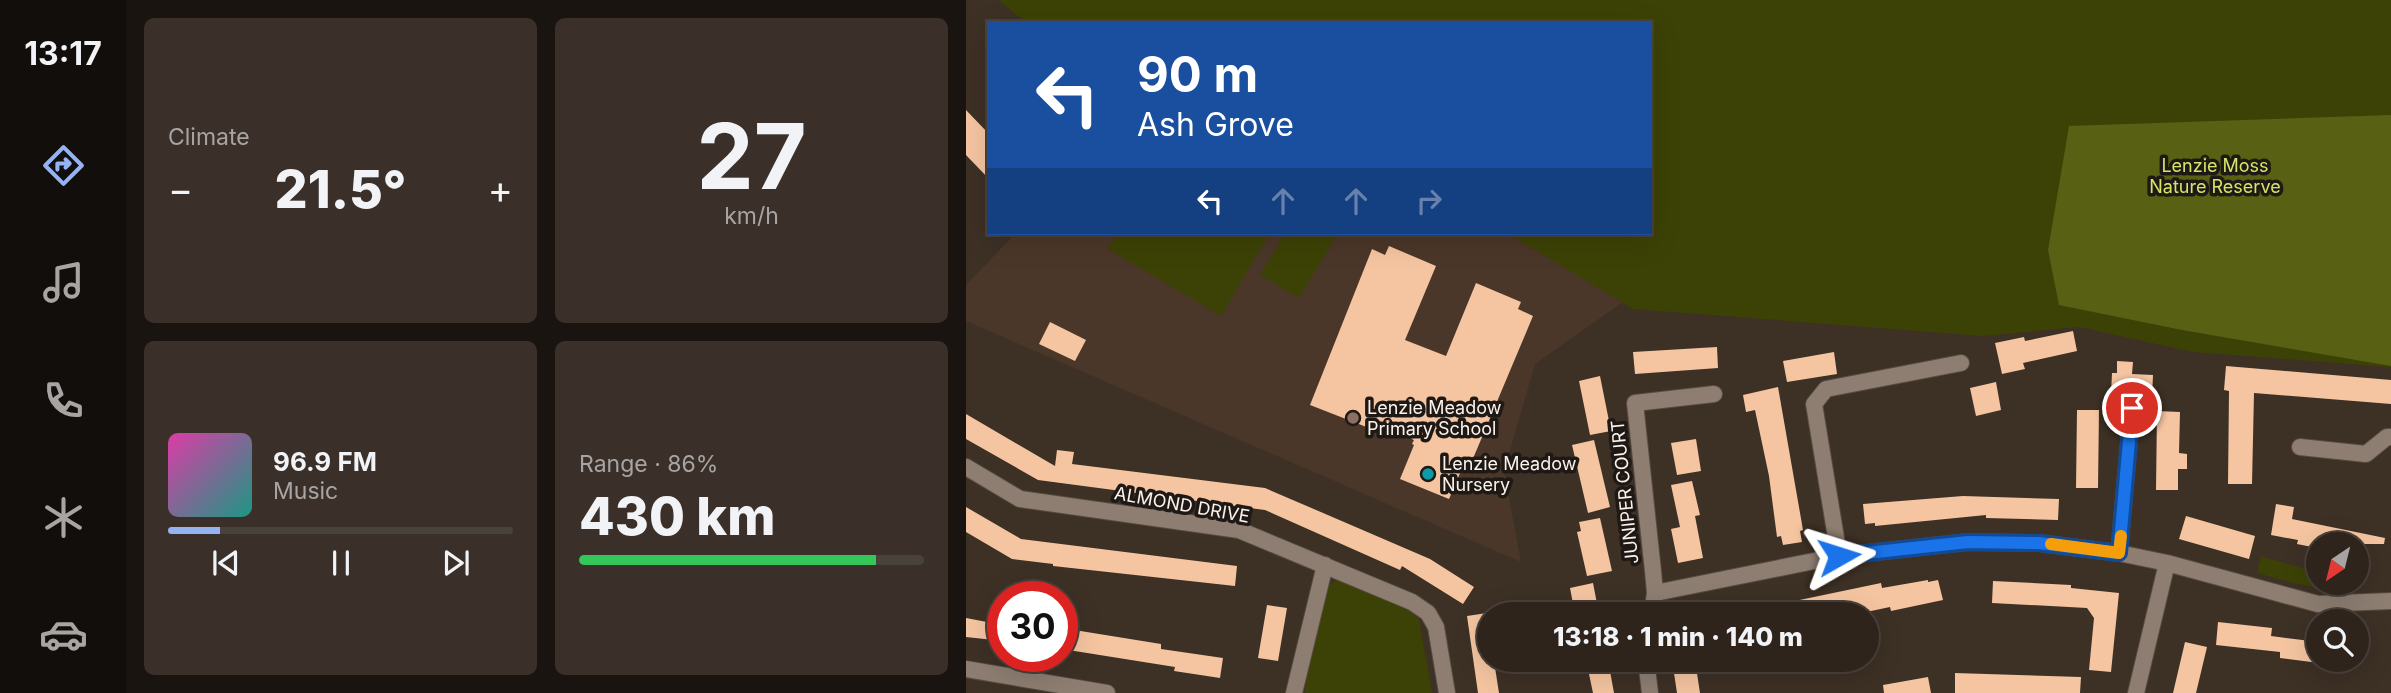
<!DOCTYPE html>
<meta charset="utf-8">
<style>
:root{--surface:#2e241c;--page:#3a3029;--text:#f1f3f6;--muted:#a7a4a3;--line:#49413b;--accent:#95b2f1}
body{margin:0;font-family:Inter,sans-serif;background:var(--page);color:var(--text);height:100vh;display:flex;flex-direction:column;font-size:26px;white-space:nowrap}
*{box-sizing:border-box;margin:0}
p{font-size:23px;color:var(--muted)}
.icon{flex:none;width:38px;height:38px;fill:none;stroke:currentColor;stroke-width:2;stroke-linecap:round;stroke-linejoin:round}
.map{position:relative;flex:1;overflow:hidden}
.details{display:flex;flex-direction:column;gap:18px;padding:18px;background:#19140f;width:840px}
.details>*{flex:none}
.guide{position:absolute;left:21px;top:21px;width:665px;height:214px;border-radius:0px;box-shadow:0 7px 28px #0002,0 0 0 2px var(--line);background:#1a4fa0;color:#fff;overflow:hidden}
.needle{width:46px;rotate:215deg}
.controls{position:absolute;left:1340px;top:532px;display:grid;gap:14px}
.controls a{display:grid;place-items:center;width:63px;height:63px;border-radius:50%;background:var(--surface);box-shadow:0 7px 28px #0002,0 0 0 2px var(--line);font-size:35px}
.speed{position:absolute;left:21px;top:581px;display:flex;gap:14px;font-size:35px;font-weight:700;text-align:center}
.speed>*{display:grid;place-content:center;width:91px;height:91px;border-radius:50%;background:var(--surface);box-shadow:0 7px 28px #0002,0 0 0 2px var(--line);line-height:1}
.speed .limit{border:10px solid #d22;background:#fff;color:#111}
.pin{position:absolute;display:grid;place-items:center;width:60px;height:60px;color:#fff;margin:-30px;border:4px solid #fff;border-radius:50%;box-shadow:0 2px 7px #0007}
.me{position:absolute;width:77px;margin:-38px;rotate:84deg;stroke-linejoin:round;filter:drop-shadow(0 0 5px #0008)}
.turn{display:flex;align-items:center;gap:24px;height:147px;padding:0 35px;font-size:32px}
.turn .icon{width:91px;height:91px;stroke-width:2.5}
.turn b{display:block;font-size:49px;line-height:60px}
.lanes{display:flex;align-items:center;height:66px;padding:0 35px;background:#0003;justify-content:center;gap:35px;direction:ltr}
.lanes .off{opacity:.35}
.big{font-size:52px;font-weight:800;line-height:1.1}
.details .tile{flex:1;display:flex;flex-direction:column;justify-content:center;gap:10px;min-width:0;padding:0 24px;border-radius:10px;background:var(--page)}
.details .dial{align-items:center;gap:0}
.dial b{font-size:91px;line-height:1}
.song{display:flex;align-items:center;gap:21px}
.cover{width:84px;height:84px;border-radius:10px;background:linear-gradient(135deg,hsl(320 70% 55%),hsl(170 70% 35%))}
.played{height:7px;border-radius:4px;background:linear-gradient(90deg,var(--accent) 15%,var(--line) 15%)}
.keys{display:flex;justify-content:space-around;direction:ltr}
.heat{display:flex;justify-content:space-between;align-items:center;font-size:38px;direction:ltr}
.charge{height:10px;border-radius:5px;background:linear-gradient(90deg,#34c759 86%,var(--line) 0)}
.details .tiles{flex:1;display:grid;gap:18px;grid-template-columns:repeat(2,1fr)}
.trip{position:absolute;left:511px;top:602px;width:402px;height:70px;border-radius:35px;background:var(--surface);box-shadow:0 7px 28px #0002,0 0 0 2px var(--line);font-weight:800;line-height:70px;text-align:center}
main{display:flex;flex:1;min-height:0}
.dock{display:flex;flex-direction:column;width:126px;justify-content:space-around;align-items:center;background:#120e0b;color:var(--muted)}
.dock .icon{width:49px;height:49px}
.dock .on{color:var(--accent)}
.dock b{font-size:32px;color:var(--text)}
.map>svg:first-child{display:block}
.built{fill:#4b3729}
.green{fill:#3c4205}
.forest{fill:#586013}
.building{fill:#f5c5a1}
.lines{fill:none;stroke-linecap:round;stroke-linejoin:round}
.street-casing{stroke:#584c43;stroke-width:18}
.street{stroke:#8e7e72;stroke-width:16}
.route-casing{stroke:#114b97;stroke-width:18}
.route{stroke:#1a73e8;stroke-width:12}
.slow{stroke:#f59e0b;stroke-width:12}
.education-dot{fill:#8d6e63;stroke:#1f1915;stroke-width:2.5}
.culture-dot{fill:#0f9aa8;stroke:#1f1915;stroke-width:2.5}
.labels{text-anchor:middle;stroke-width:7;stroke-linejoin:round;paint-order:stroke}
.park-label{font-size:18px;fill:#d6e568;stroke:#1f1915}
.poi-label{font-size:18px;fill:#fbf2eb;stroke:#1f1915;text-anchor:start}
.street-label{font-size:18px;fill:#fbf2eb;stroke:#1f1915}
</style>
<main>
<nav class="dock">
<b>13:17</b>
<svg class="icon on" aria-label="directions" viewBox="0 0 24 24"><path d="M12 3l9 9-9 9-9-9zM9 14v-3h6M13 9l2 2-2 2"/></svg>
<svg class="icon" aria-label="music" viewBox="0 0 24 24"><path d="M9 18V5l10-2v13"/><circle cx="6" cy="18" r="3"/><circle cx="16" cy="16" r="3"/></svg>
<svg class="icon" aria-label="phone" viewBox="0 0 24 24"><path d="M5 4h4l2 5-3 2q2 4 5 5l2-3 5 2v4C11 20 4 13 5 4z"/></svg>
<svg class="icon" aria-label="climate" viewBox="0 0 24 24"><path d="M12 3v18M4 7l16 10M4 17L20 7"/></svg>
<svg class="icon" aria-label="car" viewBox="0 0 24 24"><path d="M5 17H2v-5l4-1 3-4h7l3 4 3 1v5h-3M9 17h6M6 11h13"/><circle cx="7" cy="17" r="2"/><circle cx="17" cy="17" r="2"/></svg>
</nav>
<section class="details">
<div class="tiles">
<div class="tile"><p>Climate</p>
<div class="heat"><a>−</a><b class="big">21.5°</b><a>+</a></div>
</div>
<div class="tile dial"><b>27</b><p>km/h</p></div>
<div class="tile">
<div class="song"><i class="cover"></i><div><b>96.9 FM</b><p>Music</p></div></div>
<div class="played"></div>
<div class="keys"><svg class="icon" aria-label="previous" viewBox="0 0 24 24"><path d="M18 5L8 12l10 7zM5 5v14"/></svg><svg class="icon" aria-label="pause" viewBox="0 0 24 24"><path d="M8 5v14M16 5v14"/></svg><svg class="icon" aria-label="next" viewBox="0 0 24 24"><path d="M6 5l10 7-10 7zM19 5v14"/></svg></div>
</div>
<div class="tile"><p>Range · 86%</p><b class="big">430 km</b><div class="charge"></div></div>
</div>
</section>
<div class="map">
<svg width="1425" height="693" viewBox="0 0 1425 693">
<rect width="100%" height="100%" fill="#3d3025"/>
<path class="built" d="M50 233H541L657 302 569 364 538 471 555 562 0 321V285Z"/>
<path class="green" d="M32 0H1425V367L1227 352 1113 327 1016 336 667 309 541 233H684V23H61Z
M152 233H304L255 316 142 249Z
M320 233H372L333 298 294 275Z
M1295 556 1353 573V583H1389L1396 585C1354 592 1331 584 1291 573Z
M372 579 443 610 453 619 466 693H340L338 683 363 585Z"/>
<path class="forest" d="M1425 115V366L1216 330 1093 305 1082 250 1103 126Z"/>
<path class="building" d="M0 110 23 134V179L0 155Z
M423 246 470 266 439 340 480 356 510 283 555 302 552 309 567 316 503 468 497 466 483 499 434 479 448 445 446 444 448 440 405 422 403 428 344 405 406 249 419 255Z
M84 322 120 340 109 361 73 344Z
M1107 331 1111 351 1057 363 1059 369 1036 374 1029 343 1058 337 1059 341Z
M751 347 752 368 669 374 667 352Z
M868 352 871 374 821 382 817 361Z
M1151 361 1167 362 1166 374 1187 375 1186 397 1145 394 1146 373H1151Z
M1260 366 1425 380V404L1288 393 1286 484H1262L1263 391 1258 390Z
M634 376 645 431 624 435 613 381Z
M1030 382 1035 410 1010 416 1004 388Z
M812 387 837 530 834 531 836 542 817 545 815 536 811 537 803 476 789 410 780 412 777 395Z
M1111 410H1133L1132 488H1110Z
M1191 411 1214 412 1213 453 1221 454V469H1212V490H1190Z
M0 414 89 466 91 450 108 452 106 464 299 488 464 559 508 587 497 604 436 566 434 570 299 510 72 480 0 439Z
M730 439 735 471 711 475 705 443Z
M628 440 644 507 622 513 606 445Z
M726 481 734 515 729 516 737 558 712 563 705 529 714 527 705 485Z
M997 496 1093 499 1092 520 1020 518V515L909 526V523L899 524 897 504Z
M1310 504 1328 507 1326 519 1419 538 1418 544H1347L1346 547 1331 544 1332 540 1305 535Z
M0 507 55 539 271 566 269 586 87 566V564L46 559 0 532Z
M1220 516 1289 536 1283 559 1213 539Z
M634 518 646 571 621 576 611 532 615 531 613 522Z
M962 580V582L972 580 977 600 925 611 924 607 891 614H801L800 607 915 583 916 588Z
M1027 581 1105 585V588L1153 593 1145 672 1123 670 1128 618 1121 608 1026 603Z
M627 583 633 614H609L604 588Z
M301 605 321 608 312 661 292 658Z
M521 613 523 661H528L533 693H512L501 616Z
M22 617 37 619V641L0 637V618L21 622Z
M1252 622 1306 628 1305 636 1353 642V663L1314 658V652L1250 645Z
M96 628 195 644V649L257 658 254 678 208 671 209 667 96 649Z
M1219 642 1241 647 1230 693H1207Z
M620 660H642L648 693H627Z
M706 660H729L734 693H711Z
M989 673 1115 677 1114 693H989Z
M962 677 965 693H918L917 685Z"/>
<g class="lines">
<g class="street-casing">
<path id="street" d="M1334 447 1400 454 1421 437H1425
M0 467 54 499 273 530 446 602 462 613 470 627 481 693
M1153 553 1166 408
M873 556 848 404 860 389 995 363
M689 593 873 556 1002 542 1073 543 1153 553 1201 563 1352 604 1425 601
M686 614 689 593 687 571 669 403 748 394
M680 660 684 693
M0 669 141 693
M328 693 359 565
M1170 693 1201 563"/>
</g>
<use href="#street" class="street"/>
</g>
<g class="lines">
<g class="route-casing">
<path id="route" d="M873 556 1002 542 1073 543 1153 553 1166 408"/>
</g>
<use href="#route" class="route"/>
<path class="slow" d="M1085 544 1153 553 1155 536"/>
</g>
<circle class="education-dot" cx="387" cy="418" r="7"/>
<circle class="culture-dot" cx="462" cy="474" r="7"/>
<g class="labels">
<g class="park-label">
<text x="1249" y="172">Lenzie Moss<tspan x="1249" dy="21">Nature Reserve</tspan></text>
</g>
<g class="poi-label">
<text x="401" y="414">Lenzie Meadow<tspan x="401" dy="21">Primary School</tspan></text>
<text x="476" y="470">Lenzie Meadow<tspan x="476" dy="21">Nursery</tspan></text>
</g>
<g class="street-label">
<text transform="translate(659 492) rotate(-96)" y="6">JUNIPER COURT</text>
<text transform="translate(216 505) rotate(10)" y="6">ALMOND DRIVE</text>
</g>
</g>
</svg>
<div class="controls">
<a><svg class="needle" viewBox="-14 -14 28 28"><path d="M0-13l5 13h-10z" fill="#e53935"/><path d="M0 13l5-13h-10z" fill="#a7a4a3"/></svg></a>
<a><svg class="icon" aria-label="search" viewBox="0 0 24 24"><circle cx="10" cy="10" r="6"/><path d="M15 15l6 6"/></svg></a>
</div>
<div class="speed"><div class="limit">30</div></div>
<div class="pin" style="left:1166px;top:408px;background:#d93025"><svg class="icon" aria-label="arrive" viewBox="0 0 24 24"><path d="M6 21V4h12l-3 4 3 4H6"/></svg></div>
<svg class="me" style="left:873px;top:556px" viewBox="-20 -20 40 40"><path d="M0-17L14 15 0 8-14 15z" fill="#1a73e8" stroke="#fff" stroke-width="4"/></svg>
<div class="trip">13:18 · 1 min · 140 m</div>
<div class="guide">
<div class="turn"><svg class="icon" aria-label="left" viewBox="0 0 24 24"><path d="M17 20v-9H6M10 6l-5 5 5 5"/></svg><div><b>90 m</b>Ash Grove</div></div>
<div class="lanes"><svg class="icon" aria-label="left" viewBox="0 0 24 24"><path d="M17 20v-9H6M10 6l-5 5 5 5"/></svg><svg class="icon off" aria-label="ahead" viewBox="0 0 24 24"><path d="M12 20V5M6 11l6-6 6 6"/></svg><svg class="icon off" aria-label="ahead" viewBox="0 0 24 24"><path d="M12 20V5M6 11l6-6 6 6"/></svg><svg class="icon off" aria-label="right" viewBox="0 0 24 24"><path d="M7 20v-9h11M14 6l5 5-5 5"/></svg></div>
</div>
</div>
</main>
